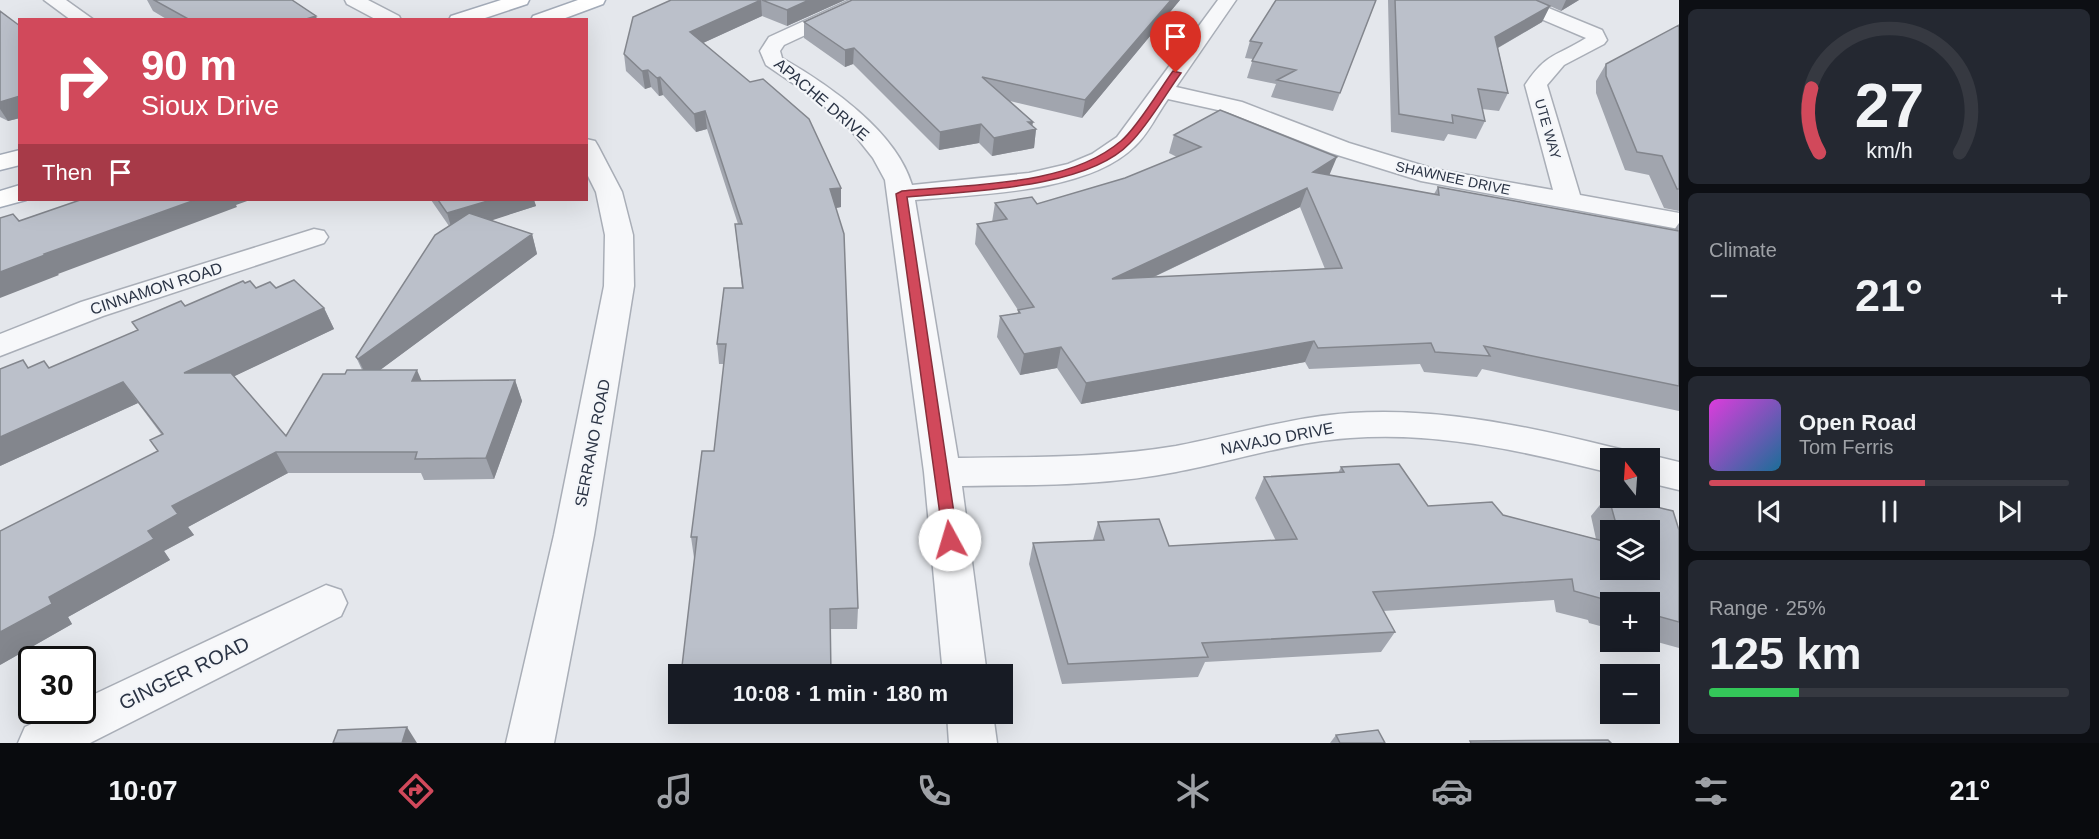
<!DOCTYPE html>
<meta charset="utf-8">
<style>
:root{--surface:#171b24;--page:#242831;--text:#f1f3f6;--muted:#9ea1a6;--line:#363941;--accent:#d1495b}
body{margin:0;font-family:Arial,sans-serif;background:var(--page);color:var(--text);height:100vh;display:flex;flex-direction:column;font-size:22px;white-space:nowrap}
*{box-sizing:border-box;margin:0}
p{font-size:20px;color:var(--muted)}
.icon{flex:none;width:33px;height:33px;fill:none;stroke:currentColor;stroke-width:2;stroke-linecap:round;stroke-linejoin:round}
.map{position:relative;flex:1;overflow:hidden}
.drawer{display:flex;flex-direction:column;gap:9px;padding:9px;background:#0d0f14;width:420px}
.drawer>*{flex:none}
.banner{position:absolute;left:18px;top:18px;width:570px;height:183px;border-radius:0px;box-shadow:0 6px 24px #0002;background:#d1495b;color:#fff;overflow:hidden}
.needle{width:39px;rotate:343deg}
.controls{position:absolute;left:1600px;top:448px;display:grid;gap:12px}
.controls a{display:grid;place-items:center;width:60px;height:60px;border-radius:0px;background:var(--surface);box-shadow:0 6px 24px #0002;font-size:30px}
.speed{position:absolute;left:18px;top:646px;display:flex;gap:12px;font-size:30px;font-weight:700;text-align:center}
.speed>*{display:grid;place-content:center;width:78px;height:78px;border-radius:50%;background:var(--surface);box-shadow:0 6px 24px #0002;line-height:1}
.speed .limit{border:3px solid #111;border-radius:9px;background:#fff;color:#111}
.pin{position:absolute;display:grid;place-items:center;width:51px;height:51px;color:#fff;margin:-62px -26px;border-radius:50% 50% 50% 0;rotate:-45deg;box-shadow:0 0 6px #0007}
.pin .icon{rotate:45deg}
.me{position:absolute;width:66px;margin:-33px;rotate:354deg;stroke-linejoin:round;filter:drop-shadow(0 0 4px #0008)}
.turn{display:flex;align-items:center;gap:21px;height:126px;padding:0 24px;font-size:27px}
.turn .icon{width:78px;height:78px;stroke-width:2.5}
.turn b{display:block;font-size:42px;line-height:51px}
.then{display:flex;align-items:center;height:57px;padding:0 24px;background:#0003;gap:12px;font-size:22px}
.big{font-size:45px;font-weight:700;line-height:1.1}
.drawer .widget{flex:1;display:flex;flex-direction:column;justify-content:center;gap:9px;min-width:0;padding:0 21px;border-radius:9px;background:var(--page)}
.drawer .dial{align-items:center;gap:0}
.dial svg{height:156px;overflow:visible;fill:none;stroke:var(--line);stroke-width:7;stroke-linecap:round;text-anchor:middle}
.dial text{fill:var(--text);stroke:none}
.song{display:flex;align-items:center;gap:18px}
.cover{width:72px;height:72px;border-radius:9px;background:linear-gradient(135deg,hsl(300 70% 55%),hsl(200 70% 35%))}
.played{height:6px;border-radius:3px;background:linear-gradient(90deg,var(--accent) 60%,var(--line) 60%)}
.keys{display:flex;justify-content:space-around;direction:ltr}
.heat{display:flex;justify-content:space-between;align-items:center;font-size:33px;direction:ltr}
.charge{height:9px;border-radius:4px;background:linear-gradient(90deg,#34c759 25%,var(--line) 0)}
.trip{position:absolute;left:668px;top:664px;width:345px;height:60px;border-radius:0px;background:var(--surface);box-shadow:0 6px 24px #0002;font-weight:700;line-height:60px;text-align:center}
.tabs{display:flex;height:96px;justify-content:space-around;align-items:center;background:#090b0e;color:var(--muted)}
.tabs .icon{width:42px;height:42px}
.tabs .active{color:var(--accent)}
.tabs b{font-size:27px;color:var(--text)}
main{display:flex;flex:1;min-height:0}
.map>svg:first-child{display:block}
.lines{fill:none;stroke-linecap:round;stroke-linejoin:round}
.minor-casing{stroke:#a9aeb7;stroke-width:3}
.tertiary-casing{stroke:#a9aeb7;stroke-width:3}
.primary-casing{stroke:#a3abb8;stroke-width:3}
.minor{fill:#f7f8fa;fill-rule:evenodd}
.tertiary{fill:#f7f8fa;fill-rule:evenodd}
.primary{fill:#fff;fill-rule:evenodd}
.wall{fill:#a1a5ae;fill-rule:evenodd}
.shaded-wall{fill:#83868d}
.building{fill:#bbc0ca;stroke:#83868d;stroke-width:1.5;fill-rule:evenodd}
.route{fill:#d1495b;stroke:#882f3b;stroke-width:1.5}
.labels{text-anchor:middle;stroke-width:4.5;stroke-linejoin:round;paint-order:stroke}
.far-street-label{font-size:14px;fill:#2b3445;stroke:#f4f6f9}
.street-label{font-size:16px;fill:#2b3445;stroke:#f4f6f9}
.near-street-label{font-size:20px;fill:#2b3445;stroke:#f4f6f9}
</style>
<main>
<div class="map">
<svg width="1679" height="743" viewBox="0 0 1679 743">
<rect width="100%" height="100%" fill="#e4e7ec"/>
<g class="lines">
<g class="minor-casing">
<path id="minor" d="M44 0H66L94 20H71Z
M850 0H874L872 4 784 45 780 51 782 58C829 85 896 131 912 185L1029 173 1068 164 1092 154 1117 137 1218 0H1236L1176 87 1242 102 1349 143 1434 169 1553 190 1525 85C1547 52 1556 57 1586 38L1506 4 1504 0H1529L1602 30 1607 40 1604 44 1564 65 1547 85 1580 195 1679 213V229L1421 181 1331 153 1227 112 1168 99C1157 114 1148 135 1134 147 1087 193 978 194 915 200L958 458C1031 457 1104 458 1176 446 1234 435 1291 417 1350 413 1439 407 1526 426 1611 447L1624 450 1629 459H1611V473C1526 452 1439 431 1350 438 1291 442 1234 461 1176 472 1105 486 1034 485 962 486L987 675H943L924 472 885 180 873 158 850 129 816 99 766 65 760 51 769 37Z
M314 229 324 231 328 237 324 243 103 316 0 356V334L81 302Z
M1650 455 1679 462V490L1650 483V459H1638Z
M326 585 341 590 347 603 341 616 90 743H18L25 727 59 711H82V700Z
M947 714H993L997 743H949Z"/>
</g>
<g class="tertiary-casing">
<path id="tertiary" d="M345 0H368L399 16 401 20H377L347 4Z
M586 139 595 141 598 146 622 192 633 235 634 286 594 535 554 743H506L554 535 604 286 605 235 596 192 586 172Z"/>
</g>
<g class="primary-casing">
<path id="primary" d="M501 0H529L527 4 479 20H449L451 16Z
M578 0H605L603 4 560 20H531L533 16Z
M20 150V165L0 170V155Z
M20 185V200H26L0 207V191Z"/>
</g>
<use href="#minor" class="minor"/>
<use href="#tertiary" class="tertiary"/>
<use href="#primary" class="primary"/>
</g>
<path class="wall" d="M147 0H292L316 16 317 20H168L153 11Z
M671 0H845L787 26 762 16 703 43 841 188V207L836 208 858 608 857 629H831L694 558 691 537 714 451 724 364H719L717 344 742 288 735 224H738L707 129 696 132 663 95 659 96 651 87 645 89 626 71 624 54Z
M852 0H1180L1082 118 1010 101 1033 122 1032 126 1036 129 1034 148 992 156 979 143 939 150 853 64 845 67 804 38V22Z
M1376 0 1333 111 1271 97 1276 84 1247 78 1253 59 1245 58 1250 41Z
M1388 0H1579L1561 11 1550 6 1542 22 1498 48 1508 93 1499 111 1482 109 1485 121 1476 139 1448 134 1444 141 1391 132Z
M0 11 20 26V118L8 121 0 117Z
M1679 25V211L1664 208 1649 175 1625 170 1596 93V81L1606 64Z
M1174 135 1330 175 1434 194 1438 187 1674 230 1679 223V411L1482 369 1477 377 1424 372 1420 364 1309 369 1305 362 1081 404 1057 368 1020 375 997 337 1000 316 1018 313V310L975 244 977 224 992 222 995 203 1037 204 1125 178 1177 157 1169 153ZM1300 207 1325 269 1154 277Z
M431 200H534L536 206 491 220 532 234 537 254 380 370 422 381 515 380 522 401 494 479 424 480 421 473H288L188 527 194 535 164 551 170 560 68 617 72 624 0 665 158 451 161 434 138 403 0 466 23 360 28 368H50L138 330 132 322 185 306 245 283 256 288H276L324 308 334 329 234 376 286 436 345 374 362 370 356 357 449 226Z
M1341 467 1428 506 1503 515 1596 539 1591 516 1608 495 1679 530V648L1650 640V603H1611V629L1589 623 1588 620 1556 612 1554 600 1383 611 1395 632 1381 652 1205 662 1198 677 1062 684 1029 564 1033 543 1093 540 1098 522 1169 546 1276 541 1255 498 1264 477 1338 473ZM1611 531H1650L1611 570Z
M1336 735 1385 743H1330Z"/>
<path class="shaded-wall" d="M761 0 762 16 692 48 690 32Z
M809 0H845L787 26V10Z
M1171 0H1180L1082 118 1085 100Z
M1566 0H1579L1561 11Z
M1550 6 1542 22 1487 54 1495 37Z
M316 16 317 20H303Z
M854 48 853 64 845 67V50Z
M648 70 651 87 645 89 642 71Z
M660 77 663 95 659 96 657 78Z
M20 96V118L8 121 0 109V102Z
M705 111 707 129 696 132 694 114Z
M1028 122H1033L1031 130 1036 129 1034 148 992 156 994 138Z
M981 124 979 143 939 150 940 132Z
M1337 157 1329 176 1307 188 1300 207 1107 299 1112 279 1313 172Z
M841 188V207L831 209 830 189Z
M195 200H250L236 205 237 207 58 274 59 275 0 298V272L44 254Z
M491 200H534L536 206 453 233 447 213Z
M532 234 537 254 368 379 358 359Z
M324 308 334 329 197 394 184 373Z
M1314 341 1305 362 1081 404 1086 383Z
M1061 347 1057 368 1020 375 1024 354Z
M417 370 426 391 412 381Z
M515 380 522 401 494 479 486 458Z
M123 382 138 403 0 466V437Z
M276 452 288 473 188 527 194 535 164 551 170 560 68 617 72 624 0 665V632L49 597 148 531 172 506Z
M407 727 417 743H402Z"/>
<path class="building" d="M154 0H292L316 16 303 20H190Z
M671 0H761L690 32 750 82 763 79 809 119 841 188 830 189 844 234 858 608 830 609 831 675H681L697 537H691L702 451H714L726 344H717L724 288H743L735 224H742L705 111 694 114 660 77 657 78 648 70 642 71 624 54 633 17Z
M762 0H809L787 10Z
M852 0H1171L1085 100 982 77 1033 122H1028L1036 129 994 138 981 124 940 132 854 48 845 50 804 22Z
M1276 0H1376L1340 93 1277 80 1296 70 1252 61 1262 43 1250 41Z
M1395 0H1536L1550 6 1495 37 1508 93 1478 89 1485 121 1452 115 1453 123 1399 114Z
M0 11 20 26V96L0 102Z
M1679 25V189H1677L1662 156 1637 152 1606 76V64Z
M1220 110 1337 157 1313 172 1439 195 1438 187 1679 231V386L1484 346 1490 356 1435 352 1431 343 1318 348 1314 341 1086 383 1061 347 1024 354 1000 316 1020 313 1018 310 1034 307 977 224 1007 219 995 203 1032 197 1037 204 1125 178 1201 147 1174 135ZM1307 188 1342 268 1112 279Z
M80 200H195L44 254 45 255 0 272V218L13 214 19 221Z
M438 200H491L447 213Z
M469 213 532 234 358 359 356 357 435 235Z
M294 280 324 308 184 373H231L286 436 323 374H345L347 370H417L412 381 515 380 486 458 415 459 417 452H276L172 506 178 514 148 531 154 539 49 597 52 604 0 632V531L158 451 150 440 163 434 123 382 0 437V369L23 360 28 368 44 361 49 368 138 330 132 322 181 301 185 306 243 281 245 283 250 281 256 288 270 282 276 288Z
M1399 464 1428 506 1492 502 1503 515 1611 543V570H1650V531H1618L1608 495 1611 496V498H1620L1673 511 1679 530V622L1650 614V603L1611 604 1608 603 1607 600 1574 591 1572 579 1373 592 1395 632 1202 643 1208 657 1068 664 1033 543 1104 540 1098 522 1159 519 1169 546 1297 539 1264 477 1344 472 1341 467Z
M407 727 402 743H333L338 730Z
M1378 730 1385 743H1340L1336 735Z
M1608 740 1611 743H1471L1470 741Z"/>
<path class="route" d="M1173 71 1181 73C1165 95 1149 124 1130 143 1087 189 967 191 907 197L958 540 956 544 950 546 944 544 896 194 902 191C969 184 1067 187 1121 141 1137 128 1160 89 1173 71Z"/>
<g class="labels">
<g class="far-street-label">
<text transform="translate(1548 129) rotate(74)" y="5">UTE WAY</text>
<text transform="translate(1453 178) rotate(12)" y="5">SHAWNEE DRIVE</text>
</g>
<g class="street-label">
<text transform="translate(822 99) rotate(40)" y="6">APACHE DRIVE</text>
<text transform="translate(156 288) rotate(-18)" y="6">CINNAMON ROAD</text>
<text transform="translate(1277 438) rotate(-11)" y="6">NAVAJO DRIVE</text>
<text transform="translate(592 443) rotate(-79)" y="6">SERRANO ROAD</text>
</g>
<g class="near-street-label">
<text transform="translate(184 673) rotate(-26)" y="7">GINGER ROAD</text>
</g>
</g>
</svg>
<div class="controls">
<a><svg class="needle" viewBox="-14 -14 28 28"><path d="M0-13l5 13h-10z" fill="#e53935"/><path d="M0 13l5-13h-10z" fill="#9ea1a6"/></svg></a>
<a><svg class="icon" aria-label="layers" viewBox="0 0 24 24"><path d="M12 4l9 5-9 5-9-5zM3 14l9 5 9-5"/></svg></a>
<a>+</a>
<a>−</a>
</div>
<div class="speed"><div class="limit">30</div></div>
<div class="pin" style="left:1176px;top:73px;background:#d93025"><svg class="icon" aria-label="arrive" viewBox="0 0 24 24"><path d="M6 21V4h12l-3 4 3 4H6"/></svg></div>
<svg class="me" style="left:950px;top:540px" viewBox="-20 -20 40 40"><circle r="19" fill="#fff"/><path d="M0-13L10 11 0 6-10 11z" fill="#d1495b"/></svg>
<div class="trip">10:08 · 1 min · 180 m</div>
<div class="banner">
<div class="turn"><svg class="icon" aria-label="right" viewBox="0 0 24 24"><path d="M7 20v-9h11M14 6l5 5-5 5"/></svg><div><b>90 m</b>Sioux Drive</div></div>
<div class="then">Then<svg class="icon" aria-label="arrive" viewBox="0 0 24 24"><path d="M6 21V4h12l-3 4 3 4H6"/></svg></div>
</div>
</div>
<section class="drawer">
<div class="widget dial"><svg viewBox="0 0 100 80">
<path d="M14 69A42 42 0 1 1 86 69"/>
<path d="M14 69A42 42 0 0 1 10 36" stroke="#d1495b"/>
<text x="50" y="56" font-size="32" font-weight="700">27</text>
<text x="50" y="72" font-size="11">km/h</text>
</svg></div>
<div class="widget"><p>Climate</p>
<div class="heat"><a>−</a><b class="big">21°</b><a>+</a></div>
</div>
<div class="widget">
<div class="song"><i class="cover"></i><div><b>Open Road</b><p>Tom Ferris</p></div></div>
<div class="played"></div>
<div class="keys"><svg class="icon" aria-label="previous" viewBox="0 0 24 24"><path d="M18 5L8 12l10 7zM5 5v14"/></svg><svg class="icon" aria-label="pause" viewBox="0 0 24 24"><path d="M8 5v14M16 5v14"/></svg><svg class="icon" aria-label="next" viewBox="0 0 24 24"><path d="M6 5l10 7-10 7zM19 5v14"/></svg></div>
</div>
<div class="widget"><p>Range · 25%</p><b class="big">125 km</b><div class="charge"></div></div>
</section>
</main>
<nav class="tabs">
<b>10:07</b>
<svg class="icon active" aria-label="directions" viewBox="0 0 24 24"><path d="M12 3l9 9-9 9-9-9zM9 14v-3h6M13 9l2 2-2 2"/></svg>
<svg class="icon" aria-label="music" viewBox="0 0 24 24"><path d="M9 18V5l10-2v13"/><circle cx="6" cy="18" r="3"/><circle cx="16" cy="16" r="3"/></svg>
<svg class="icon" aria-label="phone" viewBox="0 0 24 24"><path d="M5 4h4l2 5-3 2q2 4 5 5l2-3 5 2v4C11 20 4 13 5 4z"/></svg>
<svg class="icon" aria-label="climate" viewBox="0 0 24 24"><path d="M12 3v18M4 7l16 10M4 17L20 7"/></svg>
<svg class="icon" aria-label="car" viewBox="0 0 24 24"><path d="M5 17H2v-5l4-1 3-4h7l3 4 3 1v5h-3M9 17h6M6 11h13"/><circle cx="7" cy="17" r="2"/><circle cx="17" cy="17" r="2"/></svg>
<svg class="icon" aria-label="filters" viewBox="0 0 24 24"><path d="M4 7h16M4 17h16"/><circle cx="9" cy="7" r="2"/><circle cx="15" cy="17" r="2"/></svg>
<b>21°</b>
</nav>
